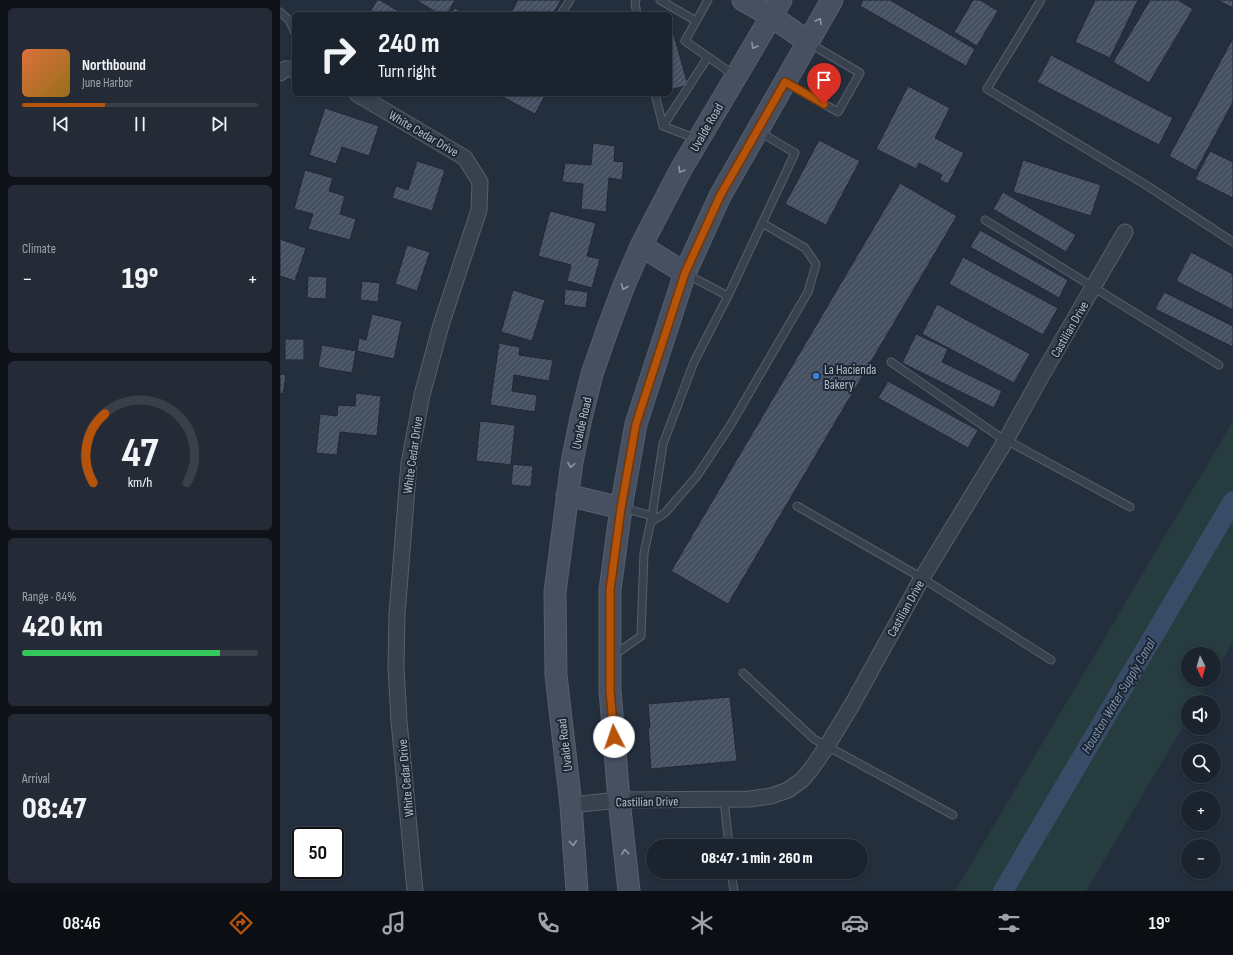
<!DOCTYPE html>
<meta charset="utf-8">
<style>
:root{--surface:#1b232e;--page:#242b36;--text:#f1f3f6;--muted:#a0a4aa;--line:#39404a;--accent:#b45309}
body{margin:0;font-family:"Sofia Sans Condensed",sans-serif;background:var(--page);color:var(--text);height:100vh;display:flex;flex-direction:column;font-size:15px;white-space:nowrap}
*{box-sizing:border-box;margin:0}
p{font-size:13px;color:var(--muted)}
.icon{flex:none;width:22px;height:22px;fill:none;stroke:currentColor;stroke-width:2;stroke-linecap:round;stroke-linejoin:round}
.map{position:relative;flex:1;overflow:hidden}
.drawer{display:flex;flex-direction:column;gap:8px;padding:8px;background:#0f1319;width:280px}
.drawer>*{flex:none}
.banner{position:absolute;left:12px;top:12px;width:380px;height:84px;border-radius:6px;box-shadow:0 2px 6px #0003,0 0 0 1px var(--line);background:#1b232e;color:var(--text);overflow:hidden}
.needle{width:26px;rotate:175deg}
.buttons{position:absolute;left:901px;top:647px;display:grid;gap:8px}
.buttons a{display:grid;place-items:center;width:40px;height:40px;border-radius:50%;background:var(--surface);box-shadow:0 2px 6px #0003,0 0 0 1px var(--line);font-size:20px}
.speed{position:absolute;left:12px;top:827px;display:flex;gap:8px;font-size:20px;font-weight:700;text-align:center}
.speed>*{display:grid;place-content:center;width:52px;height:52px;border-radius:50%;background:var(--surface);box-shadow:0 2px 6px #0003,0 0 0 1px var(--line);line-height:1}
.speed .limit{border:2px solid #111;border-radius:6px;background:#fff;color:#111}
.pin{position:absolute;display:grid;place-items:center;width:34px;height:34px;color:#fff;margin:-41px -17px;border-radius:50% 50% 50% 0;rotate:-45deg;box-shadow:0 0 4px #0007}
.pin .icon{rotate:45deg}
.me{position:absolute;width:44px;margin:-22px;rotate:356deg;stroke-linejoin:round;filter:drop-shadow(0 0 3px #0008)}
.turn{display:flex;align-items:center;gap:14px;height:84px;padding:0 20px;font-size:18px}
.turn .icon{width:52px;height:52px;stroke-width:2.5}
.turn b{display:block;font-size:28px;line-height:34px}
.big{font-size:30px;font-weight:800;line-height:1.1}
.drawer .tile{flex:1;display:flex;flex-direction:column;justify-content:center;gap:6px;min-width:0;padding:0 14px;border-radius:6px;background:var(--page)}
.drawer .dial{align-items:center;gap:0}
.dial svg{height:104px;overflow:visible;fill:none;stroke:var(--line);stroke-width:7;stroke-linecap:round;text-anchor:middle}
.dial text{fill:var(--text);stroke:none}
.song{display:flex;align-items:center;gap:12px}
.cover{width:48px;height:48px;border-radius:6px;background:linear-gradient(135deg,hsl(20 70% 55%),hsl(40 70% 35%))}
.played{height:4px;border-radius:2px;background:linear-gradient(90deg,var(--accent) 35%,var(--line) 35%)}
.keys{display:flex;justify-content:space-around;direction:ltr}
.heat{display:flex;justify-content:space-between;align-items:center;font-size:22px;direction:ltr}
.charge{height:6px;border-radius:3px;background:linear-gradient(90deg,#34c759 84%,var(--line) 0)}
.trip{position:absolute;left:366px;top:839px;width:222px;height:40px;border-radius:20px;background:var(--surface);box-shadow:0 2px 6px #0003,0 0 0 1px var(--line);font-weight:800;line-height:40px;text-align:center}
.dock{display:flex;height:64px;justify-content:space-around;align-items:center;background:#0b0e12;color:var(--muted)}
.dock .icon{width:28px;height:28px}
.dock .on{color:var(--accent)}
.dock b{font-size:18px;color:var(--text)}
main{display:flex;flex:1;min-height:0}
.map>svg:first-child{display:block}
.grass{fill:#263c3f}
.lines{fill:none;stroke-linecap:round;stroke-linejoin:round}
.canal{stroke:#394c67;stroke-width:20}
.building{fill:url(#building-hatch);stroke:#1f2835}
.service-casing{stroke:#565f6c;stroke-width:9}
.minor-casing{stroke:#565f6c;stroke-width:17}
.secondary-casing{stroke:#565f6c;stroke-width:23}
.service{stroke:#38414e;stroke-width:7}
.minor{stroke:#38414e;stroke-width:15}
.secondary{stroke:#465061;stroke-width:21}
.oneway{stroke:#8e96a5}
.route-casing{stroke:#753606;stroke-width:10}
.route{stroke:#b45309;stroke-width:7}
.shop-dot{fill:#3f7fe0;stroke:#1d2633;stroke-width:1.5}
.labels{text-anchor:middle;stroke-width:4;stroke-linejoin:round;paint-order:stroke}
.street-label{font-size:13px;fill:#b4bcc9;stroke:#1d2633}
.poi-label{font-size:13px;fill:#b4bcc9;stroke:#1d2633;text-anchor:start}
.water-label{font-size:14px;font-style:italic;fill:#7c92b1;stroke:#1d2633}
</style>
<main>
<section class="drawer">
<div class="tile">
<div class="song"><i class="cover"></i><div><b>Northbound</b><p>June Harbor</p></div></div>
<div class="played"></div>
<div class="keys"><svg class="icon" aria-label="previous" viewBox="0 0 24 24"><path d="M18 5L8 12l10 7zM5 5v14"/></svg><svg class="icon" aria-label="pause" viewBox="0 0 24 24"><path d="M8 5v14M16 5v14"/></svg><svg class="icon" aria-label="next" viewBox="0 0 24 24"><path d="M6 5l10 7-10 7zM19 5v14"/></svg></div>
</div>
<div class="tile"><p>Climate</p>
<div class="heat"><a>−</a><b class="big">19°</b><a>+</a></div>
</div>
<div class="tile dial"><svg viewBox="0 0 100 80">
<path d="M14 69A42 42 0 1 1 86 69"/>
<path d="M14 69A42 42 0 0 1 23 16" stroke="#b45309"/>
<text x="50" y="56" font-size="32" font-weight="700">47</text>
<text x="50" y="72" font-size="11">km/h</text>
</svg></div>
<div class="tile"><p>Range · 84%</p><b class="big">420 km</b><div class="charge"></div></div>
<div class="tile"><p>Arrival</p><b class="big">08:47</b></div>
</section>
<div class="map">
<svg width="953" height="891" viewBox="0 0 953 891">
<defs>
<pattern id="building-hatch" width="6" height="6" patternUnits="userSpaceOnUse"><rect width="6" height="6" fill="#455162"/><path d="M-1 1l2-2M0 6l6-6M5 7l2-2" fill="none" stroke="#5d6877"/></pattern>
</defs>
<rect width="100%" height="100%" fill="#242f3e"/>
<path class="grass" d="M953 421V642L934 674V654H908V680H930L917 702H908V718L806 891H675Z"/>
<g class="lines">
<path class="canal" d="M723 891 953 501"/>
</g>
<path class="building" d="M97 0H100L123 14H89Z
M136 0H175L167 14H159Z
M238 0H281L273 14H230Z
M583 0H610L695 49 686 66 580 6Z
M693 0H700L718 11 697 46 674 32Z
M815 0H858L830 58 795 42Z
M870 0H898L913 9 869 83 833 62Z
M937 0H953V8Z
M174 8 187 14H171Z
M390 21 408 85 390 90Z
M953 38V102L916 171 889 156Z
M771 55 893 118 879 145 757 82Z
M628 86 670 108 655 138 684 153 668 184 660 180 662 175 639 163 636 169 596 149Z
M217 94H266L255 114Z
M45 108 99 126 89 156 62 147 56 164 29 155Z
M539 140 580 161 546 225 505 204Z
M313 143 335 146 334 161 344 162 342 180 329 178 326 212 301 209 303 184 282 182 285 163 311 165Z
M930 151 953 162V198L915 179Z
M743 160 821 185 811 216 733 192Z
M137 161 165 170 152 211 112 198 116 186 128 190Z
M25 170 53 178 49 191 65 196 60 214 76 219 70 240 28 229 33 214 14 209Z
M620 183 677 216 448 604 391 571Z
M723 192 796 235 786 252 713 209Z
M270 211 316 223 307 256 320 259 312 288 287 281 291 265 258 256Z
M700 230 788 280 779 298 690 247Z
M0 239 26 248 15 281 0 276Z
M127 245 150 252 137 291 115 284Z
M911 252 953 274V310L896 281Z
M683 257 778 308 763 335 669 284Z
M28 276 47 277 46 299 27 298Z
M82 281 100 283 98 302 80 300Z
M285 289 308 292 306 308 284 305Z
M233 290 265 300 252 341 221 332Z
M884 292 953 326V347L875 309Z
M657 304 750 354 734 383 642 334Z
M92 314 122 321 114 359 77 351 79 338 86 340Z
M636 334 668 349 662 362 722 391 714 408 622 363Z
M5 339H24V360H5Z
M219 343 240 347 239 355 273 360 269 381 234 375 232 391 257 395 255 412 210 405Z
M42 345 76 351 72 373 38 367Z
M0 374 6 375 3 394 0 393Z
M608 381 698 430 688 448 598 398Z
M76 393 101 396 97 436 60 432 57 455 36 453 40 414 57 416 58 405 75 406Z
M200 421 235 425 231 464 253 466 251 487 231 485 233 465 196 461Z
M450 697 457 761 371 769 368 728H370L368 704Z"/>
<g class="lines">
<g class="service-casing">
<path id="service" d="M356 0 355 4 357 14
M380 0 416 21
M428 0 405 41 454 75
M761 0 707 89 866 185 953 242
M0 12 9 20 14 31
M281 14 290 0
M507 83 558 112 580 73 529 43
M375 94 383 126 417 139
M383 126 428 57
M705 220 939 365
M406 274 448 296
M611 362 717 435 850 507
M517 506 642 578 771 660
M343 508 372 516
M371 522 385 513 417 476 450 426 528 292 536 264 525 248 482 223
M334 655 361 636 364 553 372 516 383 444 414 362 448 296 515 153 478 131
M463 673 534 739 673 815
M444 800 449 846
M451 872 454 891"/>
</g>
<g class="minor-casing">
<path id="minor" d="M0 73 5 69H14
M77 94 185 158 200 182 199 210 161 325 142 395 129 463 117 614 116 667 119 721 135 891
M291 805 339 800 470 799 491 796 508 790 522 780 532 768 547 746 573 703 642 578 726 440 762 375 845 232"/>
</g>
<g class="secondary-casing">
<path id="secondary" d="M463 0 491 16 527 41
M361 246 405 273
M287 495 341 508
M297 891 291 805 276 675 275 592 292 462 301 418 312 374 327 331 343 288 361 246 400 171 501 0
M349 891 339 800 330 690V590L341 508 356 424 405 273 440 196 552 0"/>
</g>
<use href="#service" class="service"/>
<use href="#minor" class="minor"/>
<use href="#secondary" class="secondary"/>
</g>
<defs><path id="oneway-chevron" d="M-2-3.5L2.5 0L-2 3.5" fill="none" stroke-width="1.6" stroke-linecap="round" stroke-linejoin="round"/></defs>
<g class="oneway">
<use href="#oneway-chevron" transform="translate(539 21) rotate(-59)"/>
<use href="#oneway-chevron" transform="translate(474 46) rotate(120)"/>
<use href="#oneway-chevron" transform="translate(401 170) rotate(120)"/>
<use href="#oneway-chevron" transform="translate(344 287) rotate(112)"/>
<use href="#oneway-chevron" transform="translate(291 465) rotate(99)"/>
<use href="#oneway-chevron" transform="translate(293 843) rotate(86)"/>
<use href="#oneway-chevron" transform="translate(345 852) rotate(-96)"/>
</g>
<g class="lines">
<g class="route-casing">
<path id="route" d="M334 737 330 690V590L341 508 356 424 405 273 440 196 505 82 544 104"/>
</g>
<use href="#route" class="route"/>
</g>
<circle class="shop-dot" cx="536" cy="376" r="4"/>
<g class="labels">
<g class="street-label">
<text transform="translate(426 127) rotate(-60)" y="5">Uvalde Road</text>
<text transform="translate(144 133) rotate(30)" y="5">White Cedar Drive</text>
<text transform="translate(789 329) rotate(-60)" y="5">Castilian Drive</text>
<text transform="translate(301 423) rotate(-77)" y="5">Uvalde Road</text>
<text transform="translate(132 455) rotate(-82)" y="5">White Cedar Drive</text>
<text transform="translate(625 608) rotate(-61)" y="5">Castilian Drive</text>
<text transform="translate(284 745) rotate(-97)" y="5">Uvalde Road</text>
<text transform="translate(125 778) rotate(-95)" y="5">White Cedar Drive</text>
<text transform="translate(367 801) rotate(-1)" y="5">Castilian Drive</text>
</g>
<g class="poi-label">
<text x="544" y="374">La Hacienda<tspan x="544" dy="15">Bakery</tspan></text>
</g>
<g class="water-label">
<text transform="translate(838 696) rotate(-59)" y="5">Houston Water Supply Canal</text>
</g>
</g>
</svg>
<div class="buttons">
<a><svg class="needle" viewBox="-14 -14 28 28"><path d="M0-13l5 13h-10z" fill="#e53935"/><path d="M0 13l5-13h-10z" fill="#a0a4aa"/></svg></a>
<a><svg class="icon" aria-label="sound" viewBox="0 0 24 24"><path d="M4 9h4l5-4v14l-5-4H4zM17 9q2 3 0 6"/></svg></a>
<a><svg class="icon" aria-label="search" viewBox="0 0 24 24"><circle cx="10" cy="10" r="6"/><path d="M15 15l6 6"/></svg></a>
<a>+</a>
<a>−</a>
</div>
<div class="speed"><div class="limit">50</div></div>
<div class="pin" style="left:544px;top:104px;background:#d93025"><svg class="icon" aria-label="arrive" viewBox="0 0 24 24"><path d="M6 21V4h12l-3 4 3 4H6"/></svg></div>
<svg class="me" style="left:334px;top:737px" viewBox="-20 -20 40 40"><circle r="19" fill="#fff"/><path d="M0-13L10 11 0 6-10 11z" fill="#b45309"/></svg>
<div class="trip">08:47 · 1 min · 260 m</div>
<div class="banner">
<div class="turn"><svg class="icon" aria-label="right" viewBox="0 0 24 24"><path d="M7 20v-9h11M14 6l5 5-5 5"/></svg><div><b>240 m</b>Turn right</div></div>
</div>
</div>
</main>
<nav class="dock">
<b>08:46</b>
<svg class="icon on" aria-label="directions" viewBox="0 0 24 24"><path d="M12 3l9 9-9 9-9-9zM9 14v-3h6M13 9l2 2-2 2"/></svg>
<svg class="icon" aria-label="music" viewBox="0 0 24 24"><path d="M9 18V5l10-2v13"/><circle cx="6" cy="18" r="3"/><circle cx="16" cy="16" r="3"/></svg>
<svg class="icon" aria-label="phone" viewBox="0 0 24 24"><path d="M5 4h4l2 5-3 2q2 4 5 5l2-3 5 2v4C11 20 4 13 5 4z"/></svg>
<svg class="icon" aria-label="climate" viewBox="0 0 24 24"><path d="M12 3v18M4 7l16 10M4 17L20 7"/></svg>
<svg class="icon" aria-label="car" viewBox="0 0 24 24"><path d="M5 17H2v-5l4-1 3-4h7l3 4 3 1v5h-3M9 17h6M6 11h13"/><circle cx="7" cy="17" r="2"/><circle cx="17" cy="17" r="2"/></svg>
<svg class="icon" aria-label="filters" viewBox="0 0 24 24"><path d="M4 7h16M4 17h16"/><circle cx="9" cy="7" r="2"/><circle cx="15" cy="17" r="2"/></svg>
<b>19°</b>
</nav>
